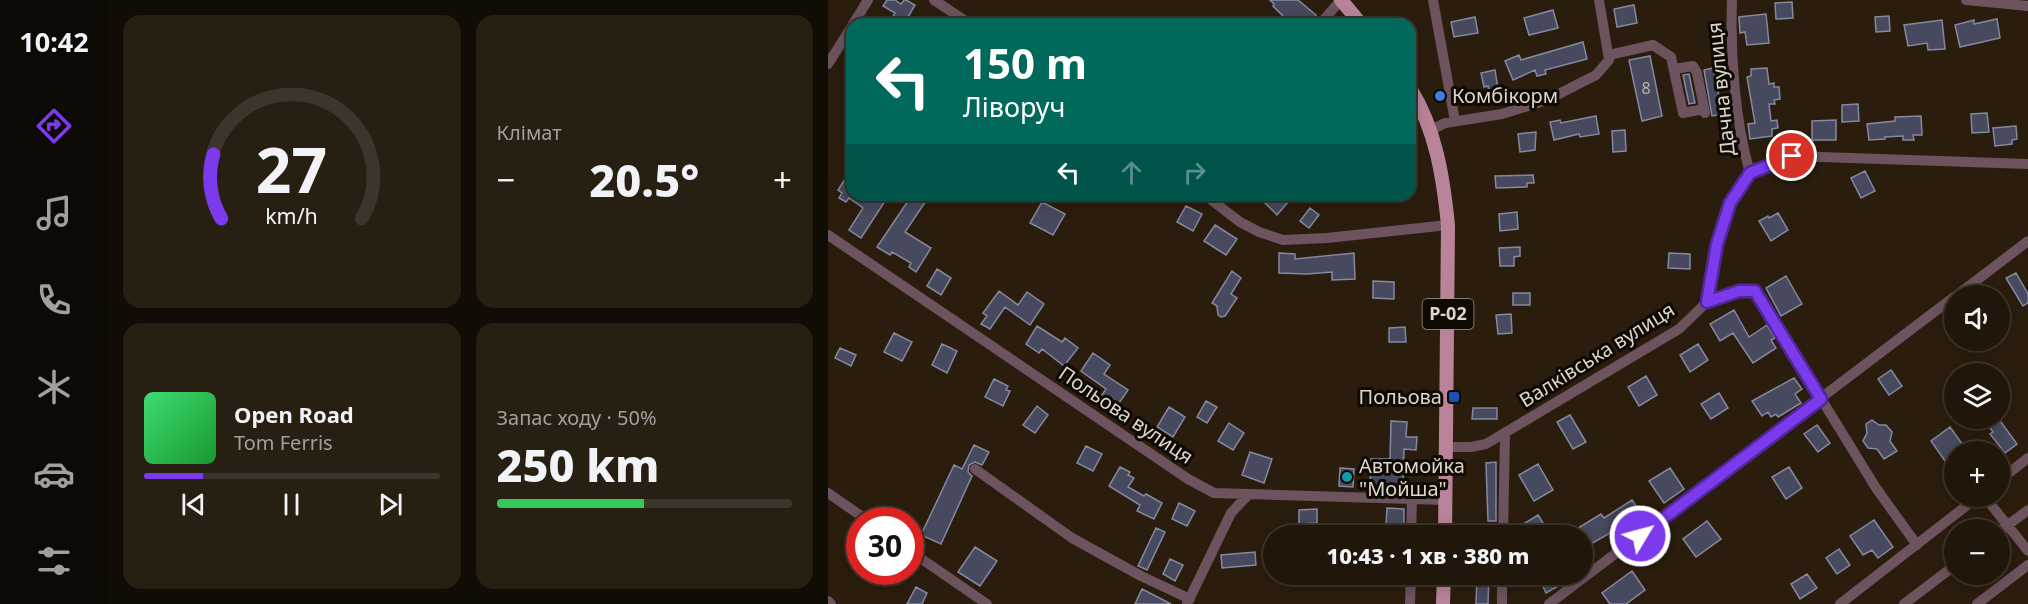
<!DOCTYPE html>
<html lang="uk">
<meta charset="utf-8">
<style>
:root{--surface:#20160a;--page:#281f13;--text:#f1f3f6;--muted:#a29f9c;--line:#3d352b;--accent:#7c3aed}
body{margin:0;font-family:"Noto Sans",sans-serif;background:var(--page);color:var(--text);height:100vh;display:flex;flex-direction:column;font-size:22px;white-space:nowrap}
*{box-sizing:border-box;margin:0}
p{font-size:20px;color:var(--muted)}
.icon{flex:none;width:33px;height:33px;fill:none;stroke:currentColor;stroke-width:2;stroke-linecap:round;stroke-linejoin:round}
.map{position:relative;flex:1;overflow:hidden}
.drawer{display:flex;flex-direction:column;gap:15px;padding:15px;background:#120c06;width:720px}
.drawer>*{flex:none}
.hud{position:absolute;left:18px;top:18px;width:570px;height:183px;border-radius:18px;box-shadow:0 3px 15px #0003,0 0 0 2px var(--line);background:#00695c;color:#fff;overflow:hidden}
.controls{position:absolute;left:1116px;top:285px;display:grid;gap:12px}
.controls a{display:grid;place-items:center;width:66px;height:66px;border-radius:50%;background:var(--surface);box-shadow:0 3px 15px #0003,0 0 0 2px var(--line);font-size:30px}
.speed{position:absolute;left:18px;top:507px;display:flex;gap:12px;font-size:30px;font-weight:700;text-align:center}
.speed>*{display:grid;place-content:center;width:78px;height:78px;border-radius:50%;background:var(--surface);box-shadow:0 3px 15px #0003,0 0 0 2px var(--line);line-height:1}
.speed .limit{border:9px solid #d22;background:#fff;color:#111}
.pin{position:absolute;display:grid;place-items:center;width:51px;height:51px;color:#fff;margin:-26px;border:3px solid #fff;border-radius:50%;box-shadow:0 2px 6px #0007}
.me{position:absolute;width:66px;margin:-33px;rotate:53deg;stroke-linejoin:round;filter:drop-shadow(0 0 4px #0008)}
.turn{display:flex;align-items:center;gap:21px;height:126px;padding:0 18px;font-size:27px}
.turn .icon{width:78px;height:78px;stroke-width:2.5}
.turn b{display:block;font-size:42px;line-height:51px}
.lanes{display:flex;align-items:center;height:57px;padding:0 18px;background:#0003;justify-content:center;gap:30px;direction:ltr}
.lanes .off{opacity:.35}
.big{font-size:45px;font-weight:800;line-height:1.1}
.drawer .widget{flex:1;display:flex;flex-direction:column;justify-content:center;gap:9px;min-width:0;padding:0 21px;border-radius:18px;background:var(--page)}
.drawer .dial{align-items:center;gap:0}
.dial svg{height:156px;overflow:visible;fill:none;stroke:var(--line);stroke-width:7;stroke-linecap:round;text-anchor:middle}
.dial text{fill:var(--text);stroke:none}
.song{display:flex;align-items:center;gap:18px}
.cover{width:72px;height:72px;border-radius:9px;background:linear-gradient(135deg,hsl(140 70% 55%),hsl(130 70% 35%))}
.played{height:6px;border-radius:3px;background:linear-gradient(90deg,var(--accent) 20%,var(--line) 20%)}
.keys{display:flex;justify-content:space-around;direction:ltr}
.heat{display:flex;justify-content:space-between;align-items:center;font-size:33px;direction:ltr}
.charge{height:9px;border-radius:4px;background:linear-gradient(90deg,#34c759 50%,var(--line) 0)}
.drawer .tiles{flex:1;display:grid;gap:15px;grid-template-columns:repeat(2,1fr)}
.trip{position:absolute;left:435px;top:525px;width:330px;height:60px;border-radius:30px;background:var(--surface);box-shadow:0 3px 15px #0003,0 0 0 2px var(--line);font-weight:800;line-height:60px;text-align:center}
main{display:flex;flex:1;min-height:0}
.dock{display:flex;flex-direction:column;width:108px;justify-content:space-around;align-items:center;background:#0d0904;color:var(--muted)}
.dock .icon{width:42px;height:42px}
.dock .on{color:var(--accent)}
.dock b{font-size:27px;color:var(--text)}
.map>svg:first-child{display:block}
.building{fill:#47495e;stroke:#8688a0;stroke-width:1.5}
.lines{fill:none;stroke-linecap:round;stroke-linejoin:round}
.minor{stroke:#6c535d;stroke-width:10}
.major{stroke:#b9849a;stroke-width:14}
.route-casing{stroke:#51269a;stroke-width:15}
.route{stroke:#7c3aed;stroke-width:10}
.shop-dot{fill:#3f7fe0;stroke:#0f0904;stroke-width:2}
.transit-dot{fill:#1a4fb4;stroke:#0f0904;stroke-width:2}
.culture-dot{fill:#0f9aa8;stroke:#0f0904;stroke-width:2}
.labels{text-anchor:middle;stroke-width:6;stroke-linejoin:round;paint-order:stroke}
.number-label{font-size:16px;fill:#b8b2b0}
.shield{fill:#0f0904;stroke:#a0988f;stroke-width:1.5}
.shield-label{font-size:18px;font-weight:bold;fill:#ded5cb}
.street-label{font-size:20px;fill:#ded5cb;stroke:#0f0904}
.poi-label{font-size:20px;fill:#ded5cb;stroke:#0f0904;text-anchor:start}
</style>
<main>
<nav class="dock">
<b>10:42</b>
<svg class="icon on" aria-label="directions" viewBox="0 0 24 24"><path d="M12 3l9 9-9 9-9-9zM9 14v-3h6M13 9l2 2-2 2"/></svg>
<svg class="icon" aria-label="music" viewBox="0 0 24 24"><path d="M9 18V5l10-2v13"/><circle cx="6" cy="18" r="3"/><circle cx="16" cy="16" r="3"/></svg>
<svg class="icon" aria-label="phone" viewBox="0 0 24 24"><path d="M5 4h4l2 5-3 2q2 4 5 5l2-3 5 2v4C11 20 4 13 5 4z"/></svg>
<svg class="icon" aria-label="climate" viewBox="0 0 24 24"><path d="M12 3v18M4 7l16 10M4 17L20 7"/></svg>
<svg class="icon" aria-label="car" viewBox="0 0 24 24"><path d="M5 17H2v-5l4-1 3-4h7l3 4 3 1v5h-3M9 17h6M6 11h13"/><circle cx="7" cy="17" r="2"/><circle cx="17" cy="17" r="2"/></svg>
<svg class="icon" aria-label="filters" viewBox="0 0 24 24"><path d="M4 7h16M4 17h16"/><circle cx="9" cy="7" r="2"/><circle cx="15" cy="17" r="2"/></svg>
</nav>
<section class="drawer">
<div class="tiles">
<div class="widget dial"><svg viewBox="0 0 100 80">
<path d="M14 69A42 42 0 1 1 86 69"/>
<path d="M14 69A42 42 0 0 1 10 36" stroke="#7c3aed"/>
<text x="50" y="56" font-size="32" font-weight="700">27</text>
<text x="50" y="72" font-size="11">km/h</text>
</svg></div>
<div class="widget"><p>Клімат</p>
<div class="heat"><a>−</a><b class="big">20.5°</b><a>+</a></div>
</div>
<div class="widget">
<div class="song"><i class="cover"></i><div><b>Open Road</b><p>Tom Ferris</p></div></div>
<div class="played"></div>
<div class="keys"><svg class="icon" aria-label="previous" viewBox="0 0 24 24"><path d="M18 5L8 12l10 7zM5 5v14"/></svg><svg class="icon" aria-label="pause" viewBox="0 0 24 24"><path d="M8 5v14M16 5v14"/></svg><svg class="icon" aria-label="next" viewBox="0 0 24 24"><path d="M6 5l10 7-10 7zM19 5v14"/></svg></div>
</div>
<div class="widget"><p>Запас ходу · 50%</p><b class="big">250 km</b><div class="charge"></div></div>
</div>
</section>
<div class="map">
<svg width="1200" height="604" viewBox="0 0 1200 604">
<rect width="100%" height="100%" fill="#2b1d0d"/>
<path class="building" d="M59 0H67L73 4 76 0H78L87 5 76 24 64 18 67 13 55 6Z
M442 0H470L488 15 480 24H463L445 6 446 4Z
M964 2 965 18 948 19 947 3Z
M806 5 809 23 789 27 786 9Z
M725 10 730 28 701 35 696 18Z
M938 14 941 43 919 45 917 32 912 33 911 17Z
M1061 16 1062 31 1048 32 1047 17Z
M647 17 650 33 626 37 623 22Z
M1169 19 1172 38 1132 47 1127 25 1146 20V24Z
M1114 20 1117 49 1100 50 1099 43 1080 46 1076 25Z
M755 42 759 59 717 70 718 74 709 76 707 70 685 80 677 61 691 55 693 60Z
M822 56 834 116 814 121 801 60Z
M885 68 895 114 884 116 876 70Z
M939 68 941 84 946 83V87H951L952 99 946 100 947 104H941L943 121 949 120 950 128 944 129V136L922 139 920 124 927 123 919 77 923 76V69Z
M667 70 670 89 661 91 660 86 656 87 653 73Z
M861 74 867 103 861 104 855 75Z
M1030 104 1031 121 1014 122V105Z
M1159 113 1161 132 1144 133 1143 114Z
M768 116 771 134 752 137 751 134 726 140 722 122 732 120 733 123Z
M1093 116 1094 135H1085L1086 140H1075V136L1057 137V139L1041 140 1039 124 1067 121V117Z
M1008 120V140H984V121Z
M1188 126 1189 139 1184 140V144L1167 146 1165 128Z
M797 130 798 151 785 152 784 131Z
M708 132 707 150 692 152 690 134Z
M24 168V195H61L33 238 21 230 35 208 21 198 18 202 11 198 14 193 10 190Z
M1037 171 1047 191 1033 198 1023 178Z
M705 175 706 183H699V187L668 188 667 176Z
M84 195H102L77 232 103 248 88 272 81 267 83 263 64 252 62 255 49 247Z
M429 195H466L449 215Z
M214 202 237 214 225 235 202 223Z
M358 206 374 214 365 231 349 222Z
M482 208 491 215 481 228 472 221Z
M689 212 690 229 672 231 671 214Z
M950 213 960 230 943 241 931 221 940 216 941 218Z
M387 225 409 239 398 255 376 241Z
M692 247V256L686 257V266H672L671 248Z
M451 253 467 254V259L526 253 527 279 504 280V272L479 274 451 273Z
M841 253 862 254V269L840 268Z
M109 269 123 278 113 295 99 286Z
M404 271 413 278 403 294 409 298 397 316 393 317 390 315 389 306 384 303Z
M1188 273 1200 294V303L1195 306 1178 278Z
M958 276 974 304 953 316 938 288Z
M545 281 566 282V299L545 298Z
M171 291 190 305 199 292 216 304 202 325 177 307 162 329 153 324 159 316 155 313Z
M685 293H702V305H685Z
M906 310 921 337 939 325 947 338 943 340 948 348 925 363 905 333 892 341 882 324Z
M683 314 684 333 670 334 668 315Z
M209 326 234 342 237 338 250 348 236 366 214 349 211 353 198 344Z
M577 327 578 342H561V328Z
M66 333 84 342 74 361 56 352Z
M114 344 129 351 119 373 104 365Z
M870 344 880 360 862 372 852 355Z
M12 348 28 355 23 366 7 358Z
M265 353 282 365 276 374 300 390 285 412 270 401 278 389 253 371Z
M1063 370 1074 386 1061 395 1050 379Z
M818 376 829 395 811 406 800 387Z
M966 378 974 389 967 394 973 403 950 417 948 414 943 417 940 412 934 416 924 401Z
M166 379 180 386 178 390 182 391 175 406 157 397Z
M891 393 900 408 883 419 873 404Z
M378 401 389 407 379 423 369 417Z
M209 406 220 415 207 433 195 425Z
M341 407 357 417 345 437 329 427Z
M645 408H669V419H644Z
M742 415 758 442 745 449 729 422Z
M1155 418H1170L1189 444 1177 453 1162 434 1165 432Z
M1044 420 1051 425H1058L1064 432 1062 441 1069 451 1056 459 1049 449 1040 448 1035 441 1039 433 1038 424Z
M563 421 579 422 578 437H589L588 450 576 449 575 487 542 486 543 459H562Z
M401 423 416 433 405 450 390 441Z
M989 425 1002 443 990 452 976 434Z
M1122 427 1137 448 1131 452H1126V454L1117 461 1103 441Z
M146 445 161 452 154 465 147 462 141 465 140 472 144 476 113 544 93 535 126 465 134 469Z
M258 446 274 454 265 471 249 463Z
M422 452 444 459 436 483 414 475Z
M668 462V521H660L658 463Z
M710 464 725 490 706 501 691 475Z
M292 467 302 472 300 475 306 478 300 487 316 496 318 494 334 503 326 519 309 511 312 505 281 486Z
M961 467 974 488 958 499 944 477Z
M512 468 526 469 525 487 511 486Z
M842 468 856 489 836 503 821 481Z
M804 500 814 515 754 549V536H737L773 514 776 518Z
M351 503 367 511 359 526 344 519Z
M559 508 576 509V524H558Z
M489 509V523L471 524V510Z
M710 515 723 536H698L692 526Z
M1046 520 1065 547 1050 558 1044 550 1035 555 1022 536Z
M879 521 893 539 868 557 855 539Z
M328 528 337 532 319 570 310 566Z
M147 547 169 561 152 586 130 572Z
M1011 549 1022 565 1009 574 998 558Z
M427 552 428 565 394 568 393 555Z
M342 559 355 565 347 581 335 574Z
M804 571 817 590 798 604H782L774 593Z
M649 574H661L660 604H648Z
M709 574H732L736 583 718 593Z
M979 574 989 588 972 599 963 584Z
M88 587 99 593 94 604H79Z
M314 589 343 604H307Z"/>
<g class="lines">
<path class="minor" d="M106 0 142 24
M605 0 627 121
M904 0C902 55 907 121 922 173
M1138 0 1200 6
M25 24 40 0
M492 24 513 0
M781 55 825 45 843 57 855 113 876 109
M0 64 24 26
M846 69 865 66 869 73 877 113
M603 130 617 123 674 114 719 100 768 75 781 60 771 0
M377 195 412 222 431 232 455 240 499 238 620 225
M0 235 360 479 386 493 617 500
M1128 296 1200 241
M879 302 911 291H927L1048 488 1089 545
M619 447H643L658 444 851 329 879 302 889 244 902 203 922 173 964 156 1200 164
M147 469 244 538 313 576 362 599
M1172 480 1200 458
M0 493 39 520
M1156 496 1200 551
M1172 531 1200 510
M583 536 584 499
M675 536 677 434
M82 551 159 604
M0 601 3 604
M359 604 403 513 420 495
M582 604 583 574
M674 604V574
M721 604 1126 297
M1012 604 1151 496
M1076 604 1126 566
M1149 604 1200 565"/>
<path class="major" d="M513 0 533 24
M582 88C608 130 615 176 620 225L617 536
M615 604 616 574"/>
</g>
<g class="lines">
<g class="route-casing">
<path id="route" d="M812 536 993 399 927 291H911L879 302 889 244 902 203 922 173 964 156"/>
</g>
<use href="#route" class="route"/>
</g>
<circle class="shop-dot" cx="612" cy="96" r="6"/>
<rect class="transit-dot" x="620" y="391" width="12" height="12" rx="3"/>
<circle class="culture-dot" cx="519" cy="477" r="6"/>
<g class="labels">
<g class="number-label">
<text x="818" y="94">8</text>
</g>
<rect class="shield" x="594.5" y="299" width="51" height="30" rx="4.5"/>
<g class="shield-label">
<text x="620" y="320">Р-02</text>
</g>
<g class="street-label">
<text transform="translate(893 89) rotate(-96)" y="7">Дачна вулиця</text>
<text transform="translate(769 355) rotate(-32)" y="7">Валківська вулиця</text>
<text transform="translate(298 415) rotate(34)" y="7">Польова вулиця</text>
</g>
<g class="poi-label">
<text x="624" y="103">Комбікорм</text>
<text x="614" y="404" text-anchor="end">Польова</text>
<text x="531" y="473">Автомойка<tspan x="531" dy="23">"Мойша"</tspan></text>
</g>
</g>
</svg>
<div class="controls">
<a><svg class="icon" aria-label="sound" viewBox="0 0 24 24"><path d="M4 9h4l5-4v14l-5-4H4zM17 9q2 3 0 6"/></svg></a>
<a><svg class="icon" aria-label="layers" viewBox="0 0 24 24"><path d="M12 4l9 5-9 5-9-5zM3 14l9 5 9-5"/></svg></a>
<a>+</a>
<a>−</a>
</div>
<div class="speed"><div class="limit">30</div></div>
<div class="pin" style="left:964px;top:156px;background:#d93025"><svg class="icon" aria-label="arrive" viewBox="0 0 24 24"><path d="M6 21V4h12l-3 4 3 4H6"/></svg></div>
<svg class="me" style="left:812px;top:536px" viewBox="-20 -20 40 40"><circle r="17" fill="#7c3aed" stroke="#fff" stroke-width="3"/><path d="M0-11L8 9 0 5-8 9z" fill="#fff"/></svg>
<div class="trip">10:43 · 1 хв · 380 m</div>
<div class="hud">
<div class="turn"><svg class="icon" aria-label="left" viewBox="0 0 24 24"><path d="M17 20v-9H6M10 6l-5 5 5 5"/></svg><div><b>150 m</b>Ліворуч</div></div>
<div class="lanes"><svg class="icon" aria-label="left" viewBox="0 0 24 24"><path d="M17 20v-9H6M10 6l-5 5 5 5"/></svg><svg class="icon off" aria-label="ahead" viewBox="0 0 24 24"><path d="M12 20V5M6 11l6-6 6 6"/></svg><svg class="icon off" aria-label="right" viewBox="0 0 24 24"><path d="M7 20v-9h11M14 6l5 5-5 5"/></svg></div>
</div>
</div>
</main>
